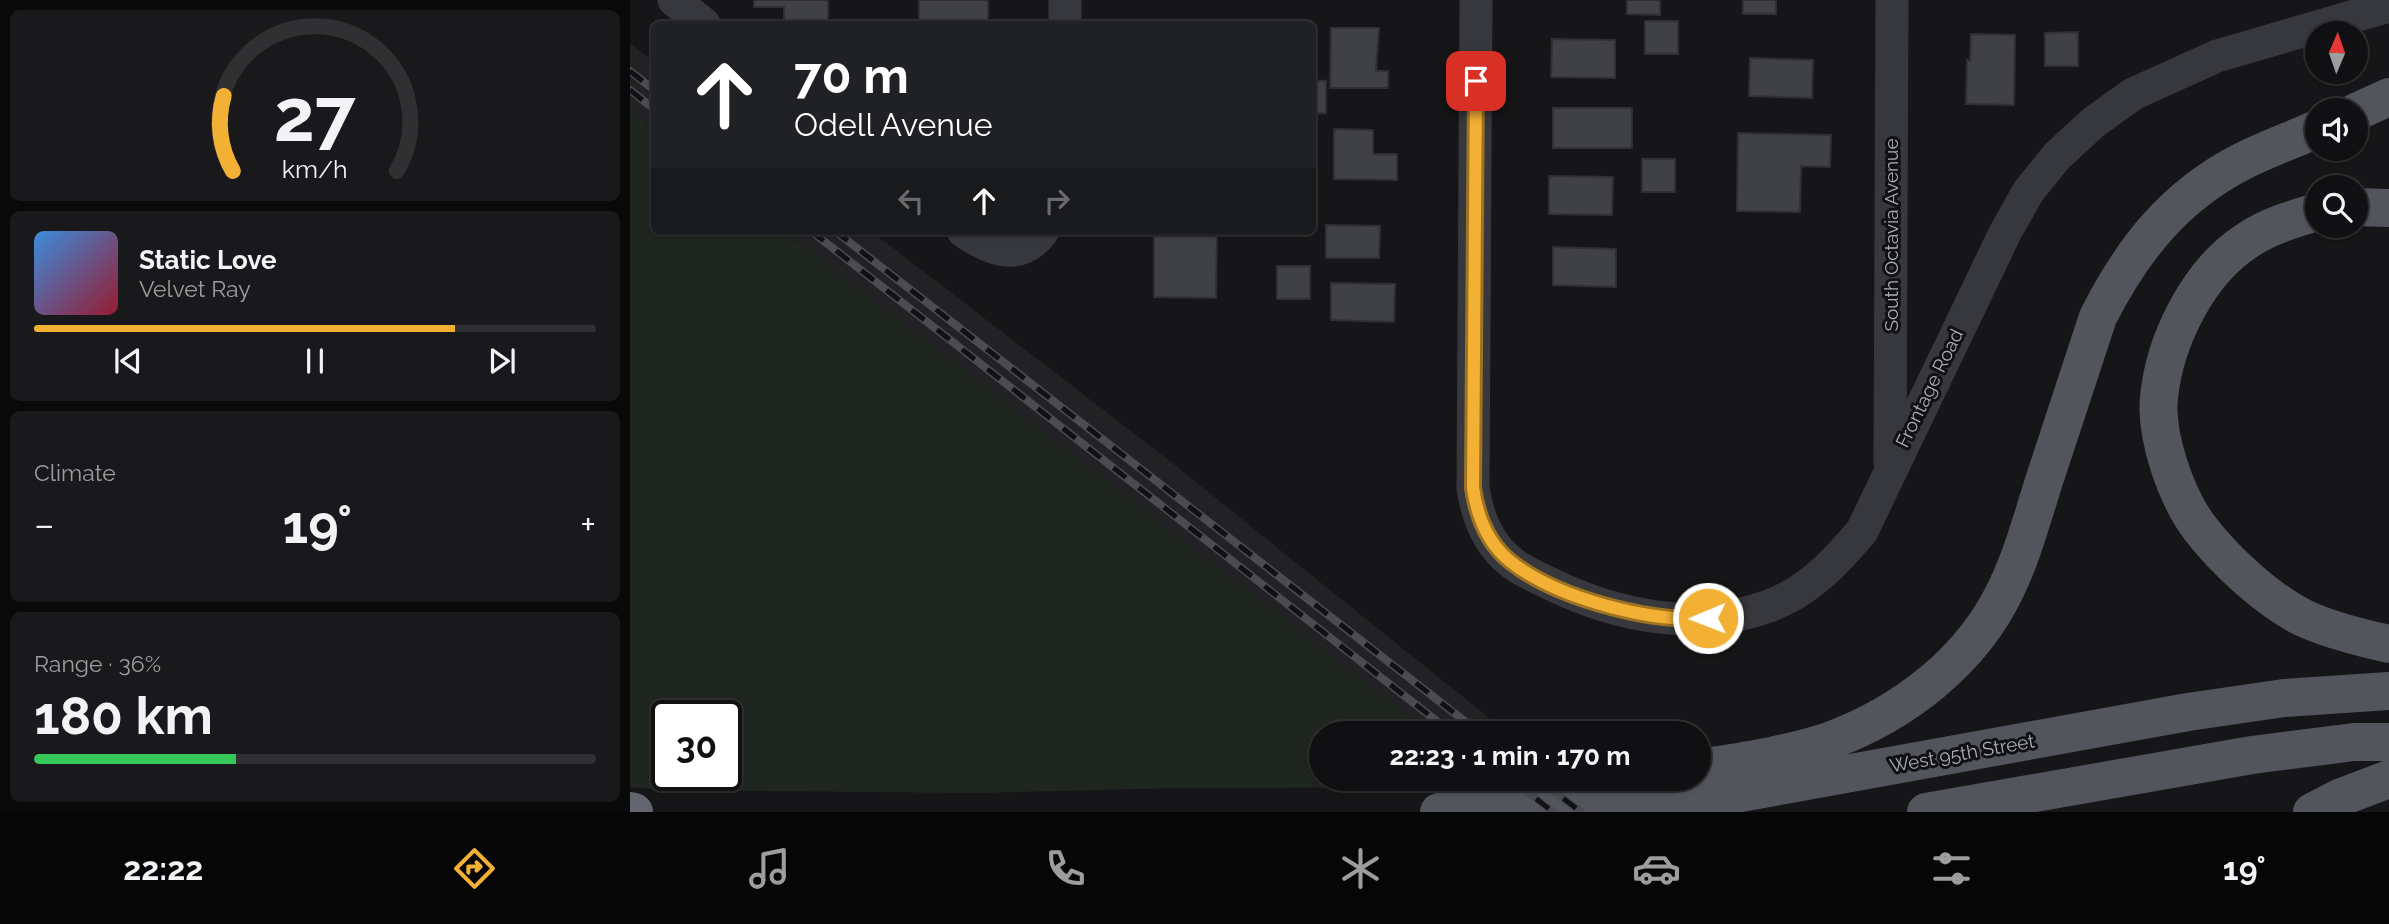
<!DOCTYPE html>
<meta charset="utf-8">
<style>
:root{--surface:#101012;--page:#19191b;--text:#f1f3f6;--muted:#9c9d9f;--line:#303032;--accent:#f2b134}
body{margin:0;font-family:Raleway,sans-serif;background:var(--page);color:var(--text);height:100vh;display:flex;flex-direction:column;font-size:26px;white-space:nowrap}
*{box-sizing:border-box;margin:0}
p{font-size:23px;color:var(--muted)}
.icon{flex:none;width:38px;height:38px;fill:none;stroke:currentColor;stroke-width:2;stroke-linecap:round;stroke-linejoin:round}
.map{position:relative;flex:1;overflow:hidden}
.drawer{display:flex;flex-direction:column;gap:10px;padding:10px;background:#09090a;width:630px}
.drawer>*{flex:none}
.banner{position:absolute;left:21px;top:21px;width:665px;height:214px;border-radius:10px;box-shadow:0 2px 5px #0004,0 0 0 2px var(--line);background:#202124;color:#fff;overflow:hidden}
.needle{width:46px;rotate:2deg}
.controls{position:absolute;left:1675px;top:21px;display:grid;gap:14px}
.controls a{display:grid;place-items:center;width:63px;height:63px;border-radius:50%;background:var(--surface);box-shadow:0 2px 5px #0004,0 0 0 2px var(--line);font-size:35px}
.speed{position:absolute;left:21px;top:700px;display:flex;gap:14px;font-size:35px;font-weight:700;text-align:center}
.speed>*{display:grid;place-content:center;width:91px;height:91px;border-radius:50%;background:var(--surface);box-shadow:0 2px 5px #0004,0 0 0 2px var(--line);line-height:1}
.speed .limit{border:4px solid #111;border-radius:10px;background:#fff;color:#111}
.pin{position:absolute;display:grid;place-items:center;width:60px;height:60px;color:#fff;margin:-30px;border-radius:14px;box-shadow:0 4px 10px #0006}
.me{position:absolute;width:77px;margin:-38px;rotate:269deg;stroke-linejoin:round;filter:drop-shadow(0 0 5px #0008)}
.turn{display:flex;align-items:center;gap:24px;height:147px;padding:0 28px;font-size:32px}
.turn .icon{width:91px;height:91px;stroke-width:2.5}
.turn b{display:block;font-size:49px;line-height:60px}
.lanes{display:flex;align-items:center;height:66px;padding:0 28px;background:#0003;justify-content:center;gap:35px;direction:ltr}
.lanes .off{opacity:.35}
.big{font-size:52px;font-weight:700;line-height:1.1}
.drawer .tile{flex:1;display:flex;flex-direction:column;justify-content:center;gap:10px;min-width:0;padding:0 24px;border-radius:10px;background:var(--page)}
.drawer .dial{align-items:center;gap:0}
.dial svg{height:182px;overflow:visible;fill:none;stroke:var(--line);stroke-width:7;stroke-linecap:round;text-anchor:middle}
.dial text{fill:var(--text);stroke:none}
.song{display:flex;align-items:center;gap:21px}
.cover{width:84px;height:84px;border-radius:10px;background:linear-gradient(135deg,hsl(210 70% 55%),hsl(350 70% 35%))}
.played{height:7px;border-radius:4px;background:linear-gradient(90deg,var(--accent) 75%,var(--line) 75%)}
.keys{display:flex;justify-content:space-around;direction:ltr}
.heat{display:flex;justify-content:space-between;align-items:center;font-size:38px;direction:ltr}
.charge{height:10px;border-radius:5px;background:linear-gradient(90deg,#34c759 36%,var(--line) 0)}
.trip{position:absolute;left:679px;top:721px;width:402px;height:70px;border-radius:35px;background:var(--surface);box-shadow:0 2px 5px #0004,0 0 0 2px var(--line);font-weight:700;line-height:70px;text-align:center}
.tabs{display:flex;height:112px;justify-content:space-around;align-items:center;background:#060607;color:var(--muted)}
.tabs .icon{width:49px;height:49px}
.tabs .current{color:var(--accent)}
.tabs b{font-size:32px;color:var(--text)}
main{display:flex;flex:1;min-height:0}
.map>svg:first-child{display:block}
.built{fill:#222225}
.green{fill:#1e261f;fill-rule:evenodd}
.building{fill:#404145;stroke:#303034;stroke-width:2}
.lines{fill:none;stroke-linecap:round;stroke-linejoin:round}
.minor{stroke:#37383d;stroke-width:33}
.primary{stroke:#53555c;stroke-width:38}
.motorway{stroke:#63666e;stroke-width:38}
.rail-casing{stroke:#4a4c52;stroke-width:8}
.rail{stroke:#111113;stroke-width:5;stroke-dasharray:16;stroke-linecap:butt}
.route-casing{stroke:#9d7322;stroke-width:18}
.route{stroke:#f2b134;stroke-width:12}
.labels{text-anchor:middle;stroke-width:6;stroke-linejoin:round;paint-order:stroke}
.street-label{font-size:19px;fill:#a8adb8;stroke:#111113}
</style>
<main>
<section class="drawer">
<div class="tile dial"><svg viewBox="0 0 100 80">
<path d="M14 69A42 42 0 1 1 86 69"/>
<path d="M14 69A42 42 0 0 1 10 36" stroke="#f2b134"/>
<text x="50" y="56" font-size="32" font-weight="700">27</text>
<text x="50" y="72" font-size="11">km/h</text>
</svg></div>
<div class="tile">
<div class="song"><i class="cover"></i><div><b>Static Love</b><p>Velvet Ray</p></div></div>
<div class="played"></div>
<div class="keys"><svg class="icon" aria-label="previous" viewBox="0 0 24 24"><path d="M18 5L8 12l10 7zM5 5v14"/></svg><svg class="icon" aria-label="pause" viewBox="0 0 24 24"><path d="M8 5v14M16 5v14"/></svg><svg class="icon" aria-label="next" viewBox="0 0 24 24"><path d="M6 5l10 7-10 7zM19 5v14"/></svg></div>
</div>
<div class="tile"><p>Climate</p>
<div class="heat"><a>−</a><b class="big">19°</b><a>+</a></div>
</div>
<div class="tile"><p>Range · 36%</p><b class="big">180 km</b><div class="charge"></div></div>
</section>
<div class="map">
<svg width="1759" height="812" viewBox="0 0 1759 812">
<rect width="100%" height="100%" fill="#161618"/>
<path class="built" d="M0 43 24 62V130L0 111Z
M154 231H241L536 458 878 733H801Z"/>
<path class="green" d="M0 111 24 130V231H154L801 733H691V779H860L870 787 549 788 347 793 30 790 0 787ZM37 716H96V775H37Z"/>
<path class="building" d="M124 0H198V24H154V7H124Z
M289 0H358V21L289 20Z
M997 0H1030V15L997 14Z
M1113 0H1146V14H1113Z
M1015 21H1048V54H1015Z
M701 28H749L746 71H758V88H700Z
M1448 32V66H1415V33Z
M1341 34 1385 35 1384 105 1336 104 1337 60 1340 61Z
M922 39 985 40V78L921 77Z
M1120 58 1183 60 1182 98 1119 96Z
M682 80 696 81V113L682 114Z
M923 108H1002V148H923Z
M704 129 743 130V154H767V180L704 179Z
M1108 133 1201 135 1200 167 1171 166 1170 212 1107 211Z
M1012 159H1045V192H1012Z
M919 176 983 177 982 215 919 214Z
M682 192H686V225H682Z
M696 225 750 226 749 258H696Z
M524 231H587L586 298 524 297Z
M923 247 986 249V287L923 285Z
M647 266H680V299H647Z
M701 283 765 284 764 322 701 320Z"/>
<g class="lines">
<path class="minor" d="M44 0 74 24
M846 0 843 488C847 515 858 544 881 562 893 572 909 578 923 585 987 616 1067 632 1136 607 1177 593 1205 563 1232 531L1375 233 1398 192 1427 156 1464 122 1503 94 1587 56 1759 6
M435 24V0
M333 231C360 250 390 262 413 231
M1260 461 1262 0"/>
<path class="primary" d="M1726 112 1759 97
M1726 207 1759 208
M1687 212C1663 219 1639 226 1618 240 1568 272 1535 340 1529 397 1525 436 1546 496 1569 527 1594 560 1640 603 1678 620 1703 631 1732 638 1759 644
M1069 768C1113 761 1157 755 1199 741 1273 714 1342 661 1376 589 1393 554 1403 515 1415 478 1433 424 1450 371 1468 317 1502 250 1544 196 1613 161 1637 149 1662 140 1687 129
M809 812 1008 779
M905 812 991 810 1061 802 1558 712 1654 698 1759 691
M1296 812 1622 755 1724 742H1759
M1682 812 1709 798 1759 779"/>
<path class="motorway" d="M0 811 4 812"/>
<g class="rail-casing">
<path id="rail" d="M0 71 24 90
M0 90 24 109
M181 231 822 733
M205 231 850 733
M881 779 923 812
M908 779 951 812"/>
</g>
<use href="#rail" class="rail"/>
</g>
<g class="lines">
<g class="route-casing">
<path id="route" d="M846 81 843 488C847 515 858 544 881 562 927 598 1020 623 1078 618"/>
</g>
<use href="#route" class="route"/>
</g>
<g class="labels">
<g class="street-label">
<text transform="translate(1261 235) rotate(-90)" y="7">South Octavia Avenue</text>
<text transform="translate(1299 388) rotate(-64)" y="7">Frontage Road</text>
<text transform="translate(1332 753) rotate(-10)" y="7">West 95th Street</text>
</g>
</g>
</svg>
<div class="controls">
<a><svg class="needle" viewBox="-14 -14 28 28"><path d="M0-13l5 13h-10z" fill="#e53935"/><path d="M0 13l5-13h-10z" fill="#9c9d9f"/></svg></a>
<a><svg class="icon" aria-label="sound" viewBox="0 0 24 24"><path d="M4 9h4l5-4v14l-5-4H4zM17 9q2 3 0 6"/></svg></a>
<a><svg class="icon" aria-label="search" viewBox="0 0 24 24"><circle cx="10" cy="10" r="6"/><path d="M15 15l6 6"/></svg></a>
</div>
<div class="speed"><div class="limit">30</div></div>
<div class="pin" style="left:846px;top:81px;background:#d93025"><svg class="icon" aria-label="arrive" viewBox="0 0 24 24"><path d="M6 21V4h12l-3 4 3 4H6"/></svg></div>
<svg class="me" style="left:1078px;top:618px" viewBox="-20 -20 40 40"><circle r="17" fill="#f2b134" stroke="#fff" stroke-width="3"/><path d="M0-11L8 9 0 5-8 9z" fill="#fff"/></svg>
<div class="trip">22:23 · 1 min · 170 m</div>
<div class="banner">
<div class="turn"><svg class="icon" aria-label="ahead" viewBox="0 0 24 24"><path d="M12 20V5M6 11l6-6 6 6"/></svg><div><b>70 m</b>Odell Avenue</div></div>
<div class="lanes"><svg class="icon off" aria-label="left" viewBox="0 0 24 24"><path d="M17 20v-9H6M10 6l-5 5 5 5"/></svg><svg class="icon" aria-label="ahead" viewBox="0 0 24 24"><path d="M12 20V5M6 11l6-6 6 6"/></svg><svg class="icon off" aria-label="right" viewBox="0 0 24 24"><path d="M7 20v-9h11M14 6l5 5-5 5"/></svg></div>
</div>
</div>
</main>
<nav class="tabs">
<b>22:22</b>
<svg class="icon current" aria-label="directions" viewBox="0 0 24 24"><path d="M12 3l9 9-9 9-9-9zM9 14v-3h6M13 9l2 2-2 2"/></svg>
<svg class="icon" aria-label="music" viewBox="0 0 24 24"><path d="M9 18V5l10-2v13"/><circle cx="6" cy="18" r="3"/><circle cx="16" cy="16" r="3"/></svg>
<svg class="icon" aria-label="phone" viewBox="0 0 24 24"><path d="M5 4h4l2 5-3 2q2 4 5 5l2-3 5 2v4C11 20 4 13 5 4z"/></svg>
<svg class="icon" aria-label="climate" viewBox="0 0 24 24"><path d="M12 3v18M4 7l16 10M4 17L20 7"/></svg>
<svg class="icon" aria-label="car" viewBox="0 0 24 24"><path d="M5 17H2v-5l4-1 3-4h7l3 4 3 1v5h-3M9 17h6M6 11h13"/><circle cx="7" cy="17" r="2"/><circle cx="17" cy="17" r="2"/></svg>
<svg class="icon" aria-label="filters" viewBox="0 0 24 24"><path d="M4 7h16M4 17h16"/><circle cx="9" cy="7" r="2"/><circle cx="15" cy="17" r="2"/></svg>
<b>19°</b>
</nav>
